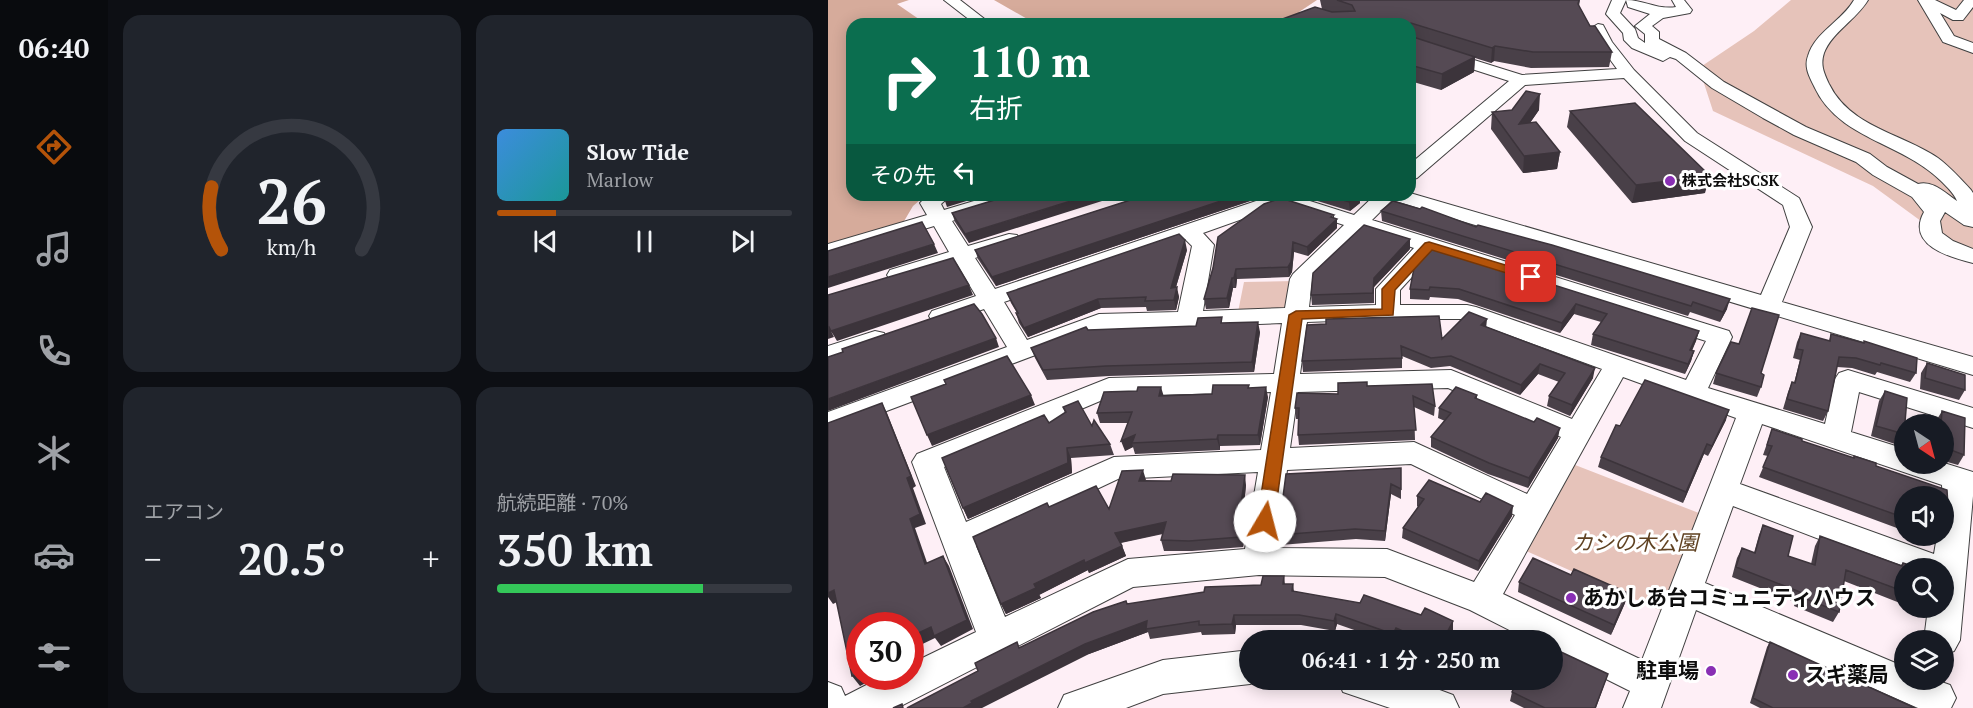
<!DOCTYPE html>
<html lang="ja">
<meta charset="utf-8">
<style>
:root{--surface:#171b24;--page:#20242c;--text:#f1f3f6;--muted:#9ea1a6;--line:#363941;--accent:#b45309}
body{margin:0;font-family:"PT Serif","Noto Sans JP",serif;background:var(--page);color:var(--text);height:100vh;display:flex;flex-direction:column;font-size:22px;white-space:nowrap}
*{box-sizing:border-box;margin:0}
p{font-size:20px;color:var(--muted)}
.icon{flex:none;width:33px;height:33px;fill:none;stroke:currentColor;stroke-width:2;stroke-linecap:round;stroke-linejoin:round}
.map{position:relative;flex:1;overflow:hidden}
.details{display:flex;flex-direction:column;gap:15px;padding:15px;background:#0d0f14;width:720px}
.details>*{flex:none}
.banner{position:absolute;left:18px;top:18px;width:570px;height:183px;border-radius:18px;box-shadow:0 3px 15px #0003;background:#0b6e4f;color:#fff;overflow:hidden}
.needle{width:39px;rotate:144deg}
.fabs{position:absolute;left:1066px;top:414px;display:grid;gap:12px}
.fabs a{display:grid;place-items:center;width:60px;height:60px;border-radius:50%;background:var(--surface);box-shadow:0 3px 15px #0003;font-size:30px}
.speed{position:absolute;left:18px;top:612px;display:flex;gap:12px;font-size:30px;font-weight:700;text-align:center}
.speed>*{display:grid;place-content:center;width:78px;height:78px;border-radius:50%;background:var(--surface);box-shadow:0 3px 15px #0003;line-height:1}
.speed .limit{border:9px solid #d22;background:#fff;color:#111}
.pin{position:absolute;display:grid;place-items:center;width:51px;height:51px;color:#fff;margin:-26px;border-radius:12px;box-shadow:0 3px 9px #0006}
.me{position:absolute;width:66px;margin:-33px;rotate:8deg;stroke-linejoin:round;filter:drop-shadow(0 0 4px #0008)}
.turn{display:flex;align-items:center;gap:21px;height:126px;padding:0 24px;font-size:27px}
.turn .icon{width:78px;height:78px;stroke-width:2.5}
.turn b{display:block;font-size:42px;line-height:51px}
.then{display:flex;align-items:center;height:57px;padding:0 24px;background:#0003;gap:12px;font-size:22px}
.big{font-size:45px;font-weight:600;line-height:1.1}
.details .widget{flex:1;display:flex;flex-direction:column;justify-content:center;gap:9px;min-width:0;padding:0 21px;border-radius:18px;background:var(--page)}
.details .dial{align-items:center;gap:0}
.dial svg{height:156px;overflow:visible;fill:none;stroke:var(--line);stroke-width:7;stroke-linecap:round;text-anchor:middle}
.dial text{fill:var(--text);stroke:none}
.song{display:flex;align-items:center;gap:18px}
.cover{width:72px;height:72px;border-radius:9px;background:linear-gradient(135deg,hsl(210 70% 55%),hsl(180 70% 35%))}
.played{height:6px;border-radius:3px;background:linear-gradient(90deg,var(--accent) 20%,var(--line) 20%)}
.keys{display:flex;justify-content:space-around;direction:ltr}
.heat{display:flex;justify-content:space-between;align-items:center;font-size:33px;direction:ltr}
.charge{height:9px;border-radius:4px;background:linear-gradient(90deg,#34c759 70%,var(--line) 0)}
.details .tiles{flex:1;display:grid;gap:15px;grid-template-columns:repeat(2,1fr)}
.trip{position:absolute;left:411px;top:630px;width:324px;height:60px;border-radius:30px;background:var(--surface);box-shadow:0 3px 15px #0003;font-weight:600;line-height:60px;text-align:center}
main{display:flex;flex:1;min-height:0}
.tabs{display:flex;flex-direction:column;width:108px;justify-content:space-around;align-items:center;background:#090b0e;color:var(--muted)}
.tabs .icon{width:42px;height:42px}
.tabs .selected{color:var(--accent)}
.tabs b{font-size:27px;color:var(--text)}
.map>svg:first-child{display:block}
.green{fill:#e6c3ba}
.forest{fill:#d6ab9b}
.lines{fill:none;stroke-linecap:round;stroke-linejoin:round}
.minor-casing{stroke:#404040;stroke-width:2}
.minor{fill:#fff;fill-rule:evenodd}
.wall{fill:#494048}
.shaded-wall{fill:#3c343b}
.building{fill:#554a54;stroke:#3c343b;stroke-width:1.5}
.route{fill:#b45309;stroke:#753606;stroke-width:1.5}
.poi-dot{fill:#892fb4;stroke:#fff;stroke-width:2}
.labels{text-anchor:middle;stroke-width:6;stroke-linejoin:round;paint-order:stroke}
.far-poi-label{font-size:15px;font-weight:bold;fill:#0d0d0d;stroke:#fff;text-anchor:start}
.near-park-label{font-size:21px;font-style:italic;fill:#604222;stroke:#fff}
.near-poi-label{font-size:21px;font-weight:bold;fill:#0d0d0d;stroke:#fff;text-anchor:start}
</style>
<main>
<nav class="tabs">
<b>06:40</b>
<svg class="icon selected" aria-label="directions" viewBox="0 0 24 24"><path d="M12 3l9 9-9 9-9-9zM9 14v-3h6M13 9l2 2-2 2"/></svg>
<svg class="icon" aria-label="music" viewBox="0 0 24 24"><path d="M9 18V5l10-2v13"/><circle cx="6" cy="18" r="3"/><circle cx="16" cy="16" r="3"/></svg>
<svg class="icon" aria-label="phone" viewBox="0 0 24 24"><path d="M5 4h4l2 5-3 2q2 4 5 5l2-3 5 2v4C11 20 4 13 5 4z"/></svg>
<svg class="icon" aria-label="climate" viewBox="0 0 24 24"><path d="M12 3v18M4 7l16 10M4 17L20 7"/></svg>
<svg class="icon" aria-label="car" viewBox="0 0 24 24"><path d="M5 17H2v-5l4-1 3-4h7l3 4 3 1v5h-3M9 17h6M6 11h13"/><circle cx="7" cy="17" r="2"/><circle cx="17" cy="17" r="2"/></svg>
<svg class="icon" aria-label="filters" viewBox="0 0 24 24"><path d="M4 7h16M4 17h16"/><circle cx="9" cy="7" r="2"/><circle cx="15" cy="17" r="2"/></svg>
</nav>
<section class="details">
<div class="tiles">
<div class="widget dial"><svg viewBox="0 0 100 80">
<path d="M14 69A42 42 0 1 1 86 69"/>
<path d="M14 69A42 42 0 0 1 9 37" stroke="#b45309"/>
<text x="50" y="56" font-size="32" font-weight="700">26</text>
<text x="50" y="72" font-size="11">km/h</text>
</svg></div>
<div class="widget">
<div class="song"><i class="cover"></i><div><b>Slow Tide</b><p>Marlow</p></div></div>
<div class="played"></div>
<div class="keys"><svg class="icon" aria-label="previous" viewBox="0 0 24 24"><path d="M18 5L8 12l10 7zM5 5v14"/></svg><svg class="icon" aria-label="pause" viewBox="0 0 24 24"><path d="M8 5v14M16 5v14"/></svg><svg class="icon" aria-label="next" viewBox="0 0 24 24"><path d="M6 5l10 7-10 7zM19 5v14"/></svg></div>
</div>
<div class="widget"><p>エアコン</p>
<div class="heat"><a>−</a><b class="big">20.5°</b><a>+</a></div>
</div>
<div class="widget"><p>航続距離 · 70%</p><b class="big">350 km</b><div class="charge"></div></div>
</div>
</section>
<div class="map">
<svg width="1145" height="708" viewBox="0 0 1145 708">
<rect width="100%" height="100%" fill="#feeff6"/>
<path class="green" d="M963 0H1145V259L1045 186 885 111 871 68 926 31Z
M467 281 468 315 409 317 416 282Z
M742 463 876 515 838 613 694 549Z"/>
<path class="forest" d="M0 0H81L69 4 98 24H24V195H98L85 206 72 228 0 250Z
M166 0H489L471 12 470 20 461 24H208Z"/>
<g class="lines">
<g class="minor-casing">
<path id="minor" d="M116 0H132L163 24H147Z
M784 0H798L792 13 807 29 810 38 817 43V34L807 26 822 14 800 7 798 0C816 0 830 10 848 7L844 0H856L864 10 862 13 835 18 824 26 831 32V39L858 53 896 82 947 110 978 127 1042 154 1059 167 1090 184C1105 180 1117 193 1129 201 1126 193 1118 186 1112 180 1073 142 1010 139 986 86 981 76 976 67 980 56 987 32 1014 21 1026 0H1040C1028 20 1004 32 996 53 992 65 996 73 1001 84 1022 127 1073 133 1110 158 1122 167 1133 179 1143 190L1145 193V227L1136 225 1117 212 1112 221 1114 233 1125 241 1145 249V263C1121 257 1078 245 1096 212L1084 197 1045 175 1028 162 966 135 935 118 884 88 848 59 842 57 835 61 804 48 796 40 795 33 778 14Z
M1090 0H1107L1128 10 1136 0H1145V7L1135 20H1125L1112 13 1126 36 1145 43V53L1115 42Z
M770 24 775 25 784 42 806 70 869 133 971 198 984 227 954 302 1145 357V375L564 200 544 220 901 331 904 337 880 388 997 424 1007 379 1011 373 1020 370 1145 408V428L1031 392 1023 432 1077 449V464L1116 463 1145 472V496L1132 640 1126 651 1116 655V640H1096L1100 608H1116V568H1077V572L905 506 877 583 1077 667V680H1108L1122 685 1128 698 1123 708H1090L868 610 833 708H795L802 691 724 652V640H701L642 610 557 577 431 575 305 587 69 708H0V682L13 687 17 696 56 676H82V664L148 632 84 462 89 454 281 378 446 374 454 323 274 330 0 433V412L179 347 156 309 113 324 104 321 101 316 104 311 148 296 129 264 70 282 62 280 59 275 62 270 121 252 106 226 0 258V244L99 215 92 203 100 195H123L113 204 116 210 166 195H198L195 199 124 221 140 246 181 234 189 235 192 240 189 245 147 258 167 289 434 199 432 195H463L526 215 547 195H582V193L933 295 962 227 955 205 857 141 796 78 697 85 589 178 582 180V164L681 81 582 49V40L694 75 789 69 770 43 763 28ZM454 205 516 225 465 274 462 279 457 308 375 311 386 245 375 233ZM534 231 586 248 548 289V305L481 307 484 281ZM357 239 364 246 350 312 271 314 199 340 176 302ZM605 254 878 341 858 380 648 307 639 305H572V290ZM560 319H637L774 369 744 419 623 370 472 374 479 322ZM795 377 908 418 814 660 675 594ZM620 388 733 437 699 494 586 442 462 448 470 392ZM443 392 433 450 286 457 138 522 116 467 284 396ZM934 424 1114 485 1116 536H1109L1106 554 912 484ZM583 464 687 515 646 582 559 549 449 548 459 470ZM430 472 417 549 300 559 177 617 148 546 290 479Z
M47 331 56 333 59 339 56 345 0 363V346Z
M422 650V680H433L422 684 335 694 298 708H230L236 695 335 660Z
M510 680H585L625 695 631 708H562L515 692Z"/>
</g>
<use href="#minor" class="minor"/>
</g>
<path class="wall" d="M492 0H752L751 6 762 26 784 52 781 67 703 68 666 61 663 63 647 58 646 72 613 90 582 81V24H441L494 9Z
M711 110 702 123 732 152 729 169 695 173 663 129 664 112Z
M742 111 877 193 804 203 739 127Z
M183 195 141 243 127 222 124 213Z
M318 195H431V198L168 286 150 259 147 250Z
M470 195H531L532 203 522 211Z
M553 211 648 227 899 309 892 322 862 312 860 316 554 221Z
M506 218 509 219V228L480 256 466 252 464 272 461 277 409 279 408 288H405L401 308 378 309 376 299 385 268Z
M582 249 546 287V303L484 305 483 295Z
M359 250 348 287 351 297 348 310 319 311 318 307 273 308 200 337 191 323 188 313H189L183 303 179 293Z
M586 268 871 331 868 341 864 351H866L863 361 857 374 763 345 765 334 773 322 746 314 732 333 630 299 602 297 601 300 582 299V289Z
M395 323 432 332 426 372 281 376 219 380 207 358 203 348 260 330 368 326Z
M658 327 765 378 742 416 719 406 721 396 731 382 710 374 692 395 622 366 603 368 574 356V368L475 372 474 361 614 339Z
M973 333 1001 341 1003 334 1088 373 1082 382 1049 372 1047 375 1024 368 1009 367 1000 411 995 421 955 409 960 392 964 382 966 383 972 360 965 358 969 342Z
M1099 363 1137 390 1131 400 1092 389 1093 373Z
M888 373H933V387L929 397 885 384Z
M604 384 607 406 606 416 586 407 587 440 471 445 470 435 471 419H468L467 408 539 386Z
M421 388 440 397 432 445 392 446V450L307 454 305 447 297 451 300 423H272L269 413 335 395 384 394Z
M1057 391 1076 434 1070 445 1043 436 1051 401Z
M649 395V399L730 438 700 488 660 474 603 447V437L617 421 610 418 611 408Z
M235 407 264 426 282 444 286 455 243 458 244 473 140 519 135 508 237 413Z
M1114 411 1136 455 1130 465 1116 461V424H1107L1108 421Z
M898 420 880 456 876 454 855 503 770 467 773 457 792 426Z
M944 429 974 439V441L1025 458 1026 456 1048 463V466L1119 490 1121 523 1116 530V496H1077V531L931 477 940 456 935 455Z
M573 468V499L563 494 557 541 528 539 452 545 450 535Z
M318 480 418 485 416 504 421 515 415 547 364 551H336L333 540 335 534 293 543 298 556 261 573 260 570 211 595 213 598 178 614 173 604 281 509Z
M589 496 652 502 684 516 650 571 574 538 575 528 590 507 589 506Z
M935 525 960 556 983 564 987 546 992 536 1073 565 1075 563 1077 568V605L1016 581 1011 612 1005 622 966 606 967 602 904 577 909 558 914 548 926 553 931 535Z
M1091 536H1110L1106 541Z
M456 576 457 584H465L466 591 625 631 619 640H573L568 638 567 640H555L509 624 507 631 473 625H408L407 634 374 635 373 632 322 639 320 632 261 654 150 671 192 647 300 604 433 585Z
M691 582 797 603 783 635 690 592Z
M1083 608H1101L1097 613Z
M942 642 1087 708H932L922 703 939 647Z
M731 658 780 674 768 708H696L682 701 684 692Z"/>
<path class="shaded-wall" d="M667 46 666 61 663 63 664 48Z
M647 57 646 72 613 90 614 74Z
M712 94 711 110 689 141 691 124Z
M732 152 729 169 695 173 696 156Z
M882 176 877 193 804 203 808 185Z
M125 195H158L119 207 116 198Z
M262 195H293L141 243 137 234Z
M411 195H431V198L168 286 164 277Z
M529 195H531L532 203 522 211 521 202Z
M506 215V221L509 219V228L480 256 479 247Z
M582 239V249L546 287V303V278Z
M357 240 359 250 345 297 343 288Z
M465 242 466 252 464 272 461 277 460 267Z
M106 244 110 253 0 288V277Z
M408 269 409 279 408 288 406 278Z
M404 278 405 288 401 308 399 298Z
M141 285 145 295 9 341 3 331Z
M349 287 351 297 348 310 346 300Z
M270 299 273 308 200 337 196 328Z
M902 299 899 309 892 322 895 312Z
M748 304 746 314 732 333 734 323Z
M659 319 658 329 653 325Z
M430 322 432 332 426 372 424 362Z
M1 327 6 337 0 339V328Z
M871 331 868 341 859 360 862 350Z
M168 338 171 347 0 411V399Z
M866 351 863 361 857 374 860 364Z
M712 364 710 374 692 395 693 385Z
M767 368 765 378 742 416 744 405Z
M333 387 336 397 331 396Z
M438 387 440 397 432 445 430 435Z
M203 395 207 405 104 446 99 435Z
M54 403 59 413 88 486 85 488 98 524 87 528 103 574 97 564 82 519Z
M901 410 898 420 880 456 884 446Z
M732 428 730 438 700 488 701 478Z
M307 435 304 443 305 447 297 451 293 441Z
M390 435 392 446V450L389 439Z
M879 444 876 454 855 503 858 492Z
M239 448 243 458 244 473 140 519 135 508Z
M315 470 318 480 315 491 311 481Z
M417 475 418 485 415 515 413 504Z
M563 484V494L557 541V531Z
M419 504 421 515 415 547 413 537Z
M685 506 684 516 650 571 651 561Z
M338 522 341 532 291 543 287 533Z
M294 546 298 556 261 573 257 563Z
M115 556 121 566 145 629 113 646 107 638 82 650V637Z
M256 560 260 570 211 595 206 584Z
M208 588 213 598 178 614 173 604Z
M6 590 13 600 5 604 0 597V593Z
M800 593 797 603 783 635 786 625Z
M508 614 509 624 507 631 506 621Z
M406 615 408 625 407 634 404 624Z
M319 621 318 629 320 632 261 654 154 708H135L143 701 257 644Z
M625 621V631L619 640H615Z
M568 628V638L567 640H565V634Z
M32 673V676H51L32 686 24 676Z"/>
<path class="building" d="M509 0H751L750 4 762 26H767L784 52H705L667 46 664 48 583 23 582 24H441L487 7 504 12 527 11 524 5Z
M582 36 647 57 614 74 582 65Z
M698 91 712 94 691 124 708 122 732 152 696 156 664 112 684 110Z
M807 103 882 176 808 185 742 111Z
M114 195H125L116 198Z
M183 195H262L137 234 124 213Z
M318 195H411L164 277 147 250Z
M499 195H529L521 202Z
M453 198 506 215 503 217 509 219 479 247 465 242 463 262 460 267 408 269 406 278H404L399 298 376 299 385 268 390 237 436 204Z
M565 201 592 209 594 207 648 227 650 225 724 245 902 299 895 312 865 302 863 306 553 211Z
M94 222 106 244 0 277V251Z
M536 225 582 239 546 278 545 293 483 295 485 273Z
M351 234 357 240 343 288 349 287 346 300 317 301 318 297 270 299 196 328 188 313H190L179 293Z
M606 247 871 331 862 350 866 351 860 364 765 334 779 314 748 304 734 323 631 289 602 287 601 290 582 289 586 268Z
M125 258 141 285 3 331 1 327 0 328V295Z
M146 304 154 314 168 338 0 399V357L15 352 14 349Z
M924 308 951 315 933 373 936 375 933 387 888 373 903 342 911 344Z
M641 312 659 319 653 325 767 368 744 405 721 396 737 373 712 364 693 385 623 356 603 358 573 346 574 358 474 361 479 325 498 324V319L611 316 614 339Z
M394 317 393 323 430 322 424 362 278 366 215 370 203 348 258 327 260 330 368 326 370 318Z
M973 333 1002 341 1003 334 1036 343V341L1089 358 1088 373 1053 363 1052 365 1028 358 1011 357 1000 411 959 399 964 382 967 383 975 350 969 349Z
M179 356 203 395 99 435 83 397 118 384 116 380Z
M1099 363 1137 375V390L1097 378Z
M817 380 901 410 884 446 879 444 858 492 773 457 788 425 792 426Z
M539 382V386L604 384 607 406 585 396 588 430 470 435 471 408H467L469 393 510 394V383Z
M385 385H421L420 388 438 387 430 435H390L389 439 304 443 307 435 293 441 304 412 269 413 276 392 309 391 310 387H333L331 396 384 394Z
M628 387 649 395 647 398 706 422 709 418 732 428 701 478 661 463 603 437 623 413 611 408Z
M1057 391 1079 398 1076 434 1048 426Z
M250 401 264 426 266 420 282 444 239 448 240 463 135 508 114 458 216 415 221 423 238 412 235 407Z
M54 403 83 476 79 478 92 514 82 519 97 564 115 556 139 620 106 636 103 627 82 637V626H32V673L24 676 6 590 0 593V423Z
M1114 411 1137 418 1136 455 1123 450H1116V424H1113Z
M944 429 974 439V441L1026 458V456L1048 463V466L1119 490 1121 523 1116 524V496H1077V518L935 467 944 446 939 445Z
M573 468V489L563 484 557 531 527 529 450 535 458 474Z
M315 470 311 481H343L345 474 417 475 413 504H419L413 537 361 541 333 540 338 522 287 533 294 546 257 563 256 560 206 584 208 588 173 604 145 537 219 503 221 507 268 486 281 509 294 471Z
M601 480 652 502 658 493 685 506 651 561 575 528 596 499 589 496Z
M935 525 965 536 960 556 987 565 992 536 1074 566 1075 563 1090 568H1077V592L1018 570 1011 612 971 596 972 592 908 567 914 548 927 553Z
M705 558 743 575 746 569 800 593 786 625 691 582Z
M435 576H456L455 584H465L464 591 532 603 536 595 593 615 597 608 625 621 615 640H595L568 628 565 634 508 614 506 621 471 615H406L404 624 371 625V621L318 629 319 621 257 644 143 701 144 703 135 708H79L150 671 147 663 189 642 191 648 265 612 298 601 299 604 376 592 377 587 433 585Z
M942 642 1087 708H945L925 698Z
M733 652 780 674 767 708H717L684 692 690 680H724V655L731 658Z
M74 704 75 708H65Z"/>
<path class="route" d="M601 242 707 274 709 277 707 279H698L604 250 567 290 565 315 474 319 446 521 443 526 437 528 431 526 429 521 461 315 468 311 554 309V289L597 243Z"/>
<g class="poi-dot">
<circle cx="842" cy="181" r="6"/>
<circle cx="743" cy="598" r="6"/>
<circle cx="883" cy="671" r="6"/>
<circle cx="965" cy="675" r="6"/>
</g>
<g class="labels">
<g class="far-poi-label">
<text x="854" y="186">株式会社SCSK</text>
</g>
<g class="near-park-label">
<text x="807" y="550">カシの木公園</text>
</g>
<g class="near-poi-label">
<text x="755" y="605">あかしあ台コミュニティハウス</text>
<text x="871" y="678" text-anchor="end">駐車場</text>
<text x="977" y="682">スギ薬局</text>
</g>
</g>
</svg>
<div class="fabs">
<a><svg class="needle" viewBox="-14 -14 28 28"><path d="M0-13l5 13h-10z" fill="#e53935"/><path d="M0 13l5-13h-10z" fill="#9ea1a6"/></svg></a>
<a><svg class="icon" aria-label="sound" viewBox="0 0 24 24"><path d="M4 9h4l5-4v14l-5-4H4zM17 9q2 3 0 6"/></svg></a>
<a><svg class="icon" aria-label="search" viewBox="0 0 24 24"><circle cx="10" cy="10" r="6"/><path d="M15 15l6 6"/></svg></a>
<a><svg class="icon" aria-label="layers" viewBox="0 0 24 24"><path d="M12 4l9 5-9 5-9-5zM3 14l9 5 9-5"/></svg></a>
</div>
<div class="speed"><div class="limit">30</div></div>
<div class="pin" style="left:703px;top:277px;background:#d93025"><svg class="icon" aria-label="arrive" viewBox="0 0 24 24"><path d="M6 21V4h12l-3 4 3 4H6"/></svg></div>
<svg class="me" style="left:437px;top:521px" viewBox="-20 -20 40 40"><circle r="19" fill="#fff"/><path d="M0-13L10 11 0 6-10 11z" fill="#b45309"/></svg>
<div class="trip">06:41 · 1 分 · 250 m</div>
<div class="banner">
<div class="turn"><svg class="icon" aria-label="right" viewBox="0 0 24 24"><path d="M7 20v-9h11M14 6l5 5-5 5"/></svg><div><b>110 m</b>右折</div></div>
<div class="then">その先<svg class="icon" aria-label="left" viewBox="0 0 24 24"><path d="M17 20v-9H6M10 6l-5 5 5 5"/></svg></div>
</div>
</div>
</main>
